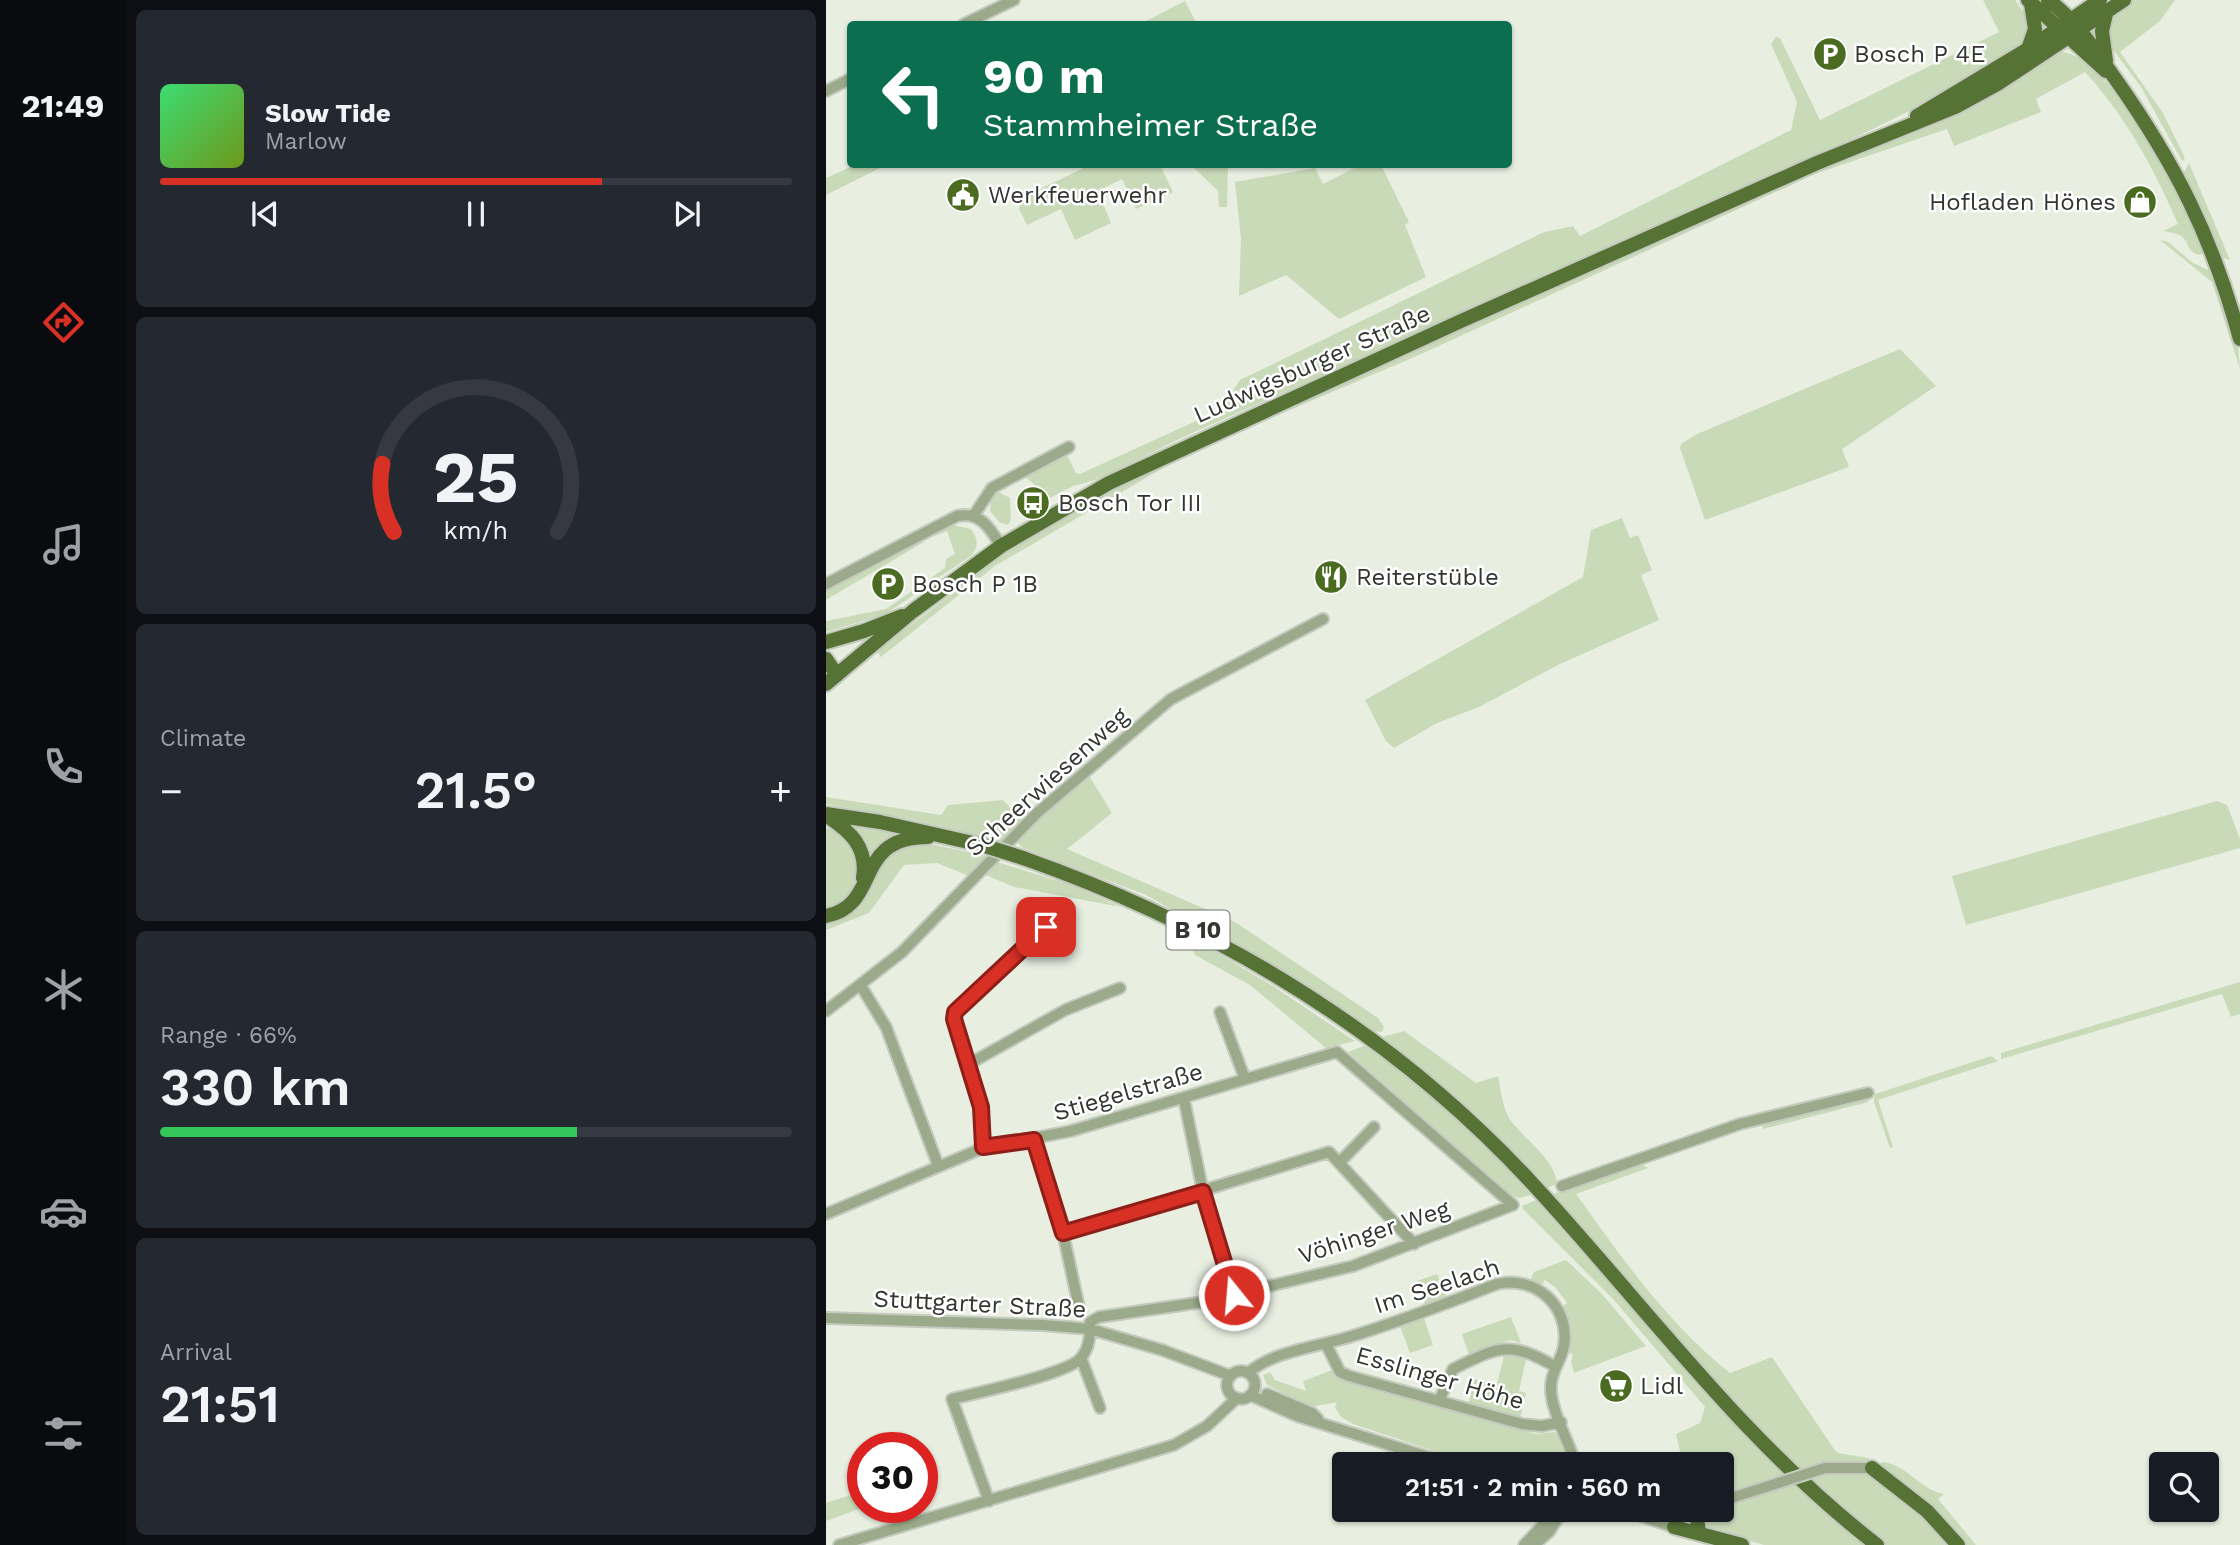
<!DOCTYPE html>
<meta charset="utf-8">
<style>
:root{--surface:#171b24;--page:#242831;--text:#f1f3f6;--muted:#9ea1a6;--line:#363941;--accent:#d93025}
body{margin:0;font-family:"Work Sans",sans-serif;background:var(--page);color:var(--text);height:100vh;display:flex;flex-direction:column;font-size:26px;white-space:nowrap}
*{box-sizing:border-box;margin:0}
p{font-size:23px;color:var(--muted)}
.icon{flex:none;width:38px;height:38px;fill:none;stroke:currentColor;stroke-width:2;stroke-linecap:round;stroke-linejoin:round}
.map{position:relative;flex:1;overflow:hidden}
.drawer{display:flex;flex-direction:column;gap:10px;padding:10px;background:#0d0f14;width:700px}
.drawer>*{flex:none}
.guide{position:absolute;left:21px;top:21px;width:665px;height:147px;border-radius:7px;box-shadow:0 2px 5px #0004;background:#0b6e4f;color:#fff;overflow:hidden}
.controls{position:absolute;left:1323px;top:1452px;display:grid;gap:14px}
.controls a{display:grid;place-items:center;width:70px;height:70px;border-radius:7px;background:var(--surface);box-shadow:0 2px 5px #0004;font-size:35px}
.speed{position:absolute;left:21px;top:1432px;display:flex;gap:14px;font-size:35px;font-weight:700;text-align:center}
.speed>*{display:grid;place-content:center;width:91px;height:91px;border-radius:50%;background:var(--surface);box-shadow:0 2px 5px #0004;line-height:1}
.speed .limit{border:10px solid #d22;background:#fff;color:#111}
.pin{position:absolute;display:grid;place-items:center;width:60px;height:60px;color:#fff;margin:-30px;border-radius:14px;box-shadow:0 4px 10px #0006}
.me{position:absolute;width:77px;margin:-38px;rotate:343deg;stroke-linejoin:round;filter:drop-shadow(0 0 5px #0008)}
.turn{display:flex;align-items:center;gap:24px;height:147px;padding:0 21px;font-size:32px}
.turn .icon{width:91px;height:91px;stroke-width:2.5}
.turn b{display:block;font-size:49px;line-height:60px}
.big{font-size:52px;font-weight:600;line-height:1.1}
.drawer .tile{flex:1;display:flex;flex-direction:column;justify-content:center;gap:10px;min-width:0;padding:0 24px;border-radius:10px;background:var(--page)}
.drawer .dial{align-items:center;gap:0}
.dial svg{height:182px;overflow:visible;fill:none;stroke:var(--line);stroke-width:7;stroke-linecap:round;text-anchor:middle}
.dial text{fill:var(--text);stroke:none}
.song{display:flex;align-items:center;gap:21px}
.cover{width:84px;height:84px;border-radius:10px;background:linear-gradient(135deg,hsl(140 70% 55%),hsl(80 70% 35%))}
.played{height:7px;border-radius:4px;background:linear-gradient(90deg,var(--accent) 70%,var(--line) 70%)}
.keys{display:flex;justify-content:space-around;direction:ltr}
.heat{display:flex;justify-content:space-between;align-items:center;font-size:38px;direction:ltr}
.charge{height:10px;border-radius:5px;background:linear-gradient(90deg,#34c759 66%,var(--line) 0)}
.trip{position:absolute;left:506px;top:1452px;width:402px;height:70px;border-radius:7px;background:var(--surface);box-shadow:0 2px 5px #0004;font-weight:600;line-height:70px;text-align:center}
main{display:flex;flex:1;min-height:0}
.tab-bar{display:flex;flex-direction:column;width:126px;justify-content:space-around;align-items:center;background:#090b0e;color:var(--muted)}
.tab-bar .icon{width:49px;height:49px}
.tab-bar .on{color:var(--accent)}
.tab-bar b{font-size:32px;color:var(--text)}
.map>svg:first-child{display:block}
.green{fill:#c9dab9}
.lines{fill:none;stroke-linecap:round;stroke-linejoin:round}
.minor-casing{stroke:#c4cabe;stroke-width:14}
.major-casing{stroke:#c4cabe;stroke-width:18}
.minor{stroke:#9aaa8a;stroke-width:10}
.major{stroke:#567235;stroke-width:14}
.minor-bridge-casing{stroke:#c4cabe;stroke-width:14;stroke-linecap:butt}
.major-bridge-casing{stroke:#c4cabe;stroke-width:18;stroke-linecap:butt}
.minor-bridge{stroke:#9aaa8a;stroke-width:10}
.major-bridge{stroke:#567235;stroke-width:14}
.route-casing{stroke:#8d1f18;stroke-width:18}
.route{stroke:#d93025;stroke-width:12}
.labels{text-anchor:middle;stroke-width:5;stroke-linejoin:round;paint-order:stroke}
.shield{fill:#fff;stroke:#70726e;stroke-width:2}
.shield-label{font-size:23px;font-weight:bold;fill:#323530}
.poi-label{font-size:24px;fill:#323530;stroke:#fff;text-anchor:start}
.street-label{font-size:24px;fill:#323530;stroke:#fff}
</style>
<main>
<nav class="tab-bar">
<b>21:49</b>
<svg class="icon on" aria-label="directions" viewBox="0 0 24 24"><path d="M12 3l9 9-9 9-9-9zM9 14v-3h6M13 9l2 2-2 2"/></svg>
<svg class="icon" aria-label="music" viewBox="0 0 24 24"><path d="M9 18V5l10-2v13"/><circle cx="6" cy="18" r="3"/><circle cx="16" cy="16" r="3"/></svg>
<svg class="icon" aria-label="phone" viewBox="0 0 24 24"><path d="M5 4h4l2 5-3 2q2 4 5 5l2-3 5 2v4C11 20 4 13 5 4z"/></svg>
<svg class="icon" aria-label="climate" viewBox="0 0 24 24"><path d="M12 3v18M4 7l16 10M4 17L20 7"/></svg>
<svg class="icon" aria-label="car" viewBox="0 0 24 24"><path d="M5 17H2v-5l4-1 3-4h7l3 4 3 1v5h-3M9 17h6M6 11h13"/><circle cx="7" cy="17" r="2"/><circle cx="17" cy="17" r="2"/></svg>
<svg class="icon" aria-label="filters" viewBox="0 0 24 24"><path d="M4 7h16M4 17h16"/><circle cx="9" cy="7" r="2"/><circle cx="15" cy="17" r="2"/></svg>
</nav>
<section class="drawer">
<div class="tile">
<div class="song"><i class="cover"></i><div><b>Slow Tide</b><p>Marlow</p></div></div>
<div class="played"></div>
<div class="keys"><svg class="icon" aria-label="previous" viewBox="0 0 24 24"><path d="M18 5L8 12l10 7zM5 5v14"/></svg><svg class="icon" aria-label="pause" viewBox="0 0 24 24"><path d="M8 5v14M16 5v14"/></svg><svg class="icon" aria-label="next" viewBox="0 0 24 24"><path d="M6 5l10 7-10 7zM19 5v14"/></svg></div>
</div>
<div class="tile dial"><svg viewBox="0 0 100 80">
<path d="M14 69A42 42 0 1 1 86 69"/>
<path d="M14 69A42 42 0 0 1 9 39" stroke="#d93025"/>
<text x="50" y="56" font-size="32" font-weight="700">25</text>
<text x="50" y="72" font-size="11">km/h</text>
</svg></div>
<div class="tile"><p>Climate</p>
<div class="heat"><a>−</a><b class="big">21.5°</b><a>+</a></div>
</div>
<div class="tile"><p>Range · 66%</p><b class="big">330 km</b><div class="charge"></div></div>
<div class="tile"><p>Arrival</p><b class="big">21:51</b></div>
</section>
<div class="map">
<svg width="1414" height="1545" viewBox="0 0 1414 1545">
<rect width="100%" height="100%" fill="#e8efe1"/>
<path class="green" d="M1157 0H1189L1204 21C1203 26 1203 32 1201 36 1184 65 1051 127 1016 144L353 439 275 478 269 477 273 479 247 486 224 498 197 475 241 455 250 473 254 474 394 410 414 380 718 232 747 226 754 236 965 130 971 102 945 44 950 37 954 38 994 120 1173 32Z
M1306 0H1349L1334 21 1294 52 1337 113 1359 158 1356 161 1315 87 1280 40 1282 23Z
M359 1 371 24H312L318 22Z
M1234 52C1279 49 1371 211 1378 253L1372 255C1353 246 1371 236 1337 231L1352 224C1328 168 1300 117 1259 72L1210 99 1215 112 1128 146 1121 129 989 174 593 355 361 454 169 566 55 657 51 651 200 537 292 482 883 216C914 209 941 196 968 178Z
M1363 163 1404 260 1396 257 1358 172Z
M536 164 555 165 583 222 579 225 600 277 513 319 460 275 413 296 415 239 409 182 489 168 497 184Z
M28 165H60L0 195V178Z
M264 165H334L347 192 310 209 296 179 272 191 285 223 249 240 235 209 201 225 193 209 195 198Z
M365 165H402L401 207H393L392 191Z
M1334 240 1342 242 1367 263 1387 272 1412 345 1414 369 1386 282Z
M1074 349 1110 386 1016 449 1023 467 879 520 854 448 855 444 871 434Z
M172 492 184 498 185 519 182 525 173 522 164 511 165 498Z
M796 518 804 538 812 535 826 570 815 575 833 620 734 664 653 707 611 723 568 748 560 741 539 700 757 577 765 530Z
M127 525 145 529C152 539 153 545 146 555L60 614 0 632V621L60 609 119 568 120 559 129 554 121 531 107 537Z
M96 540 98 542 0 600V591Z
M262 774 286 813 241 849 409 922 552 1018 558 1027 556 1032 547 1031 457 972 320 895 197 848 189 840Z
M0 797 115 815 122 805 177 800 198 822 176 843 88 820 0 804Z
M1391 801 1401 805 1414 839V848L1140 925 1126 876Z
M24 824H30L79 834 44 859Z
M0 828C27 834 33 859 28 883L30 887 24 898 0 911Z
M100 843 160 856 143 876 111 863 78 865 43 913 0 930V923C49 915 37 865 73 847 80 843 92 844 100 843Z
M168 861 245 885 295 907 188 887 155 873Z
M353 930 447 986 529 1041 500 1048 424 985 369 955 362 939 354 935Z
M1414 982V1014L1405 1017 1396 994 1175 1059V1053Z
M578 1031 650 1083 672 1076C675 1090 676 1106 683 1118 696 1138 730 1159 731 1184L721 1188C670 1136 613 1082 556 1037Z
M540 1045 557 1055 647 1131 705 1195 693 1198 683 1195 522 1052Z
M1165 1056 1172 1061 1052 1100 1067 1147 1064 1148 1048 1102 1049 1094Z
M1040 1098 1043 1102 937 1129 935 1122Z
M812 1162 822 1168 750 1194C797 1259 841 1323 904 1373L946 1357 1008 1449 1012 1453 1043 1458 1045 1463 1008 1462 973 1469 912 1408 727 1194Z
M710 1200 842 1350 856 1360 961 1474 896 1498V1465H857L850 1434 874 1423 879 1407 788 1300 697 1209 696 1206Z
M740 1260 776 1294 820 1346 748 1373 745 1362 747 1355 742 1352 744 1327 736 1307 741 1303 730 1288 719 1280 715 1286 705 1279 708 1272Z
M611 1274 621 1297 599 1305 591 1281Z
M685 1317 695 1343 684 1340 643 1355 636 1334Z
M598 1318 607 1345 584 1353 574 1326Z
M679 1351 701 1355 693 1391 700 1393 694 1419 642 1407 648 1379 671 1384Z
M509 1369 516 1377 710 1434 728 1432C738 1439 743 1453 740 1465H662L620 1455 527 1424 515 1417 509 1407 511 1402 485 1407 441 1385 437 1375 444 1372 449 1380 480 1391 477 1381Z
M1058 1462C1082 1466 1095 1490 1118 1494L1112 1499 1150 1545H1130C1107 1514 1089 1485 1054 1468L1051 1464Z
M1000 1473H1042L1095 1510 1121 1545H1059L982 1479Z
M970 1483 1043 1545H938L876 1528 878 1511 896 1510V1506Z
M28 1494 33 1509 0 1521V1503Z"/>
<g class="lines">
<g class="minor-casing">
<path id="minor" d="M138 24 188 0
M0 91 24 79
M148 515 166 488 243 447
M0 584 131 516C154 511 164 528 175 546
M35 986 60 1027 112 1165
M0 1011 76 952 211 813 345 699 497 619
M394 1012 419 1079
M143 1064 239 1010 294 988
M358 1099 377 1192 408 1295
M208 1140 237 1233 253 1307
M157 1148 155 1107 128 1019 129 1012 220 927
M513 1163 548 1127
M736 1186 914 1124 1042 1093
M0 1214 157 1148 245 1131 511 1052 687 1205 527 1266 377 1302 273 1317 264 1322C264 1335 264 1347 255 1358 242 1374 150 1393 126 1399L163 1501
M237 1233 503 1152 588 1244
M0 1318 217 1325 264 1329 336 1350 405 1376
M500 1344 514 1372 523 1376 696 1424 716 1426 735 1422
M255 1358 274 1408
M401 1385a14 14 0 1 1 28 0a14 14 0 1 1-28 0Z
M422 1373C447 1351 491 1347 523 1337 573 1322 622 1303 671 1284 709 1275 744 1306 738 1345 736 1360 725 1371 725 1386 724 1407 739 1434 746 1454V1465
M441 1394 486 1413 492 1419
M424 1395 471 1416 628 1465
M613 1401 627 1369C674 1346 683 1340 730 1367
M999 1468H1046
M896 1501 946 1485
M797 1510 848 1527
M814 1513 853 1510
M13 1545 348 1445 381 1426 411 1398
M698 1545 716 1526 725 1510
M708 1545 723 1532 737 1510"/>
</g>
<g class="major-casing">
<path id="major" d="M1202 0 1280 71
M1222 0C1250 20 1268 49 1288 77 1349 163 1386 236 1414 339
M1202 49 1209 29 1205 4
M1280 61 1276 31 1280 14
M1091 116 1202 49 1274 0
M0 642 38 631 76 616
M0 659 11 675
M0 684 87 611 175 546 283 483 635 321 991 163 1129 107 1173 83 1298 0
M0 814 54 822 156 845
M1 816C24 831 42 847 37 878
M197 858C390 926 565 1031 705 1182 818 1304 918 1443 1051 1545
M0 916C56 905 26 837 102 837
M1046 1468 1101 1511 1132 1545
M870 1510 873 1533
M848 1527 916 1545"/>
</g>
<use href="#minor" class="minor"/>
<use href="#major" class="major"/>
<g class="minor-bridge-casing">
<path id="minor-bridge" d="M946 1485 999 1468"/>
</g>
<g class="major-bridge-casing">
<path id="major-bridge" d="M156 845 197 858"/>
</g>
<use href="#minor-bridge" class="minor-bridge"/>
<use href="#major-bridge" class="major-bridge"/>
</g>
<g class="lines">
<g class="route-casing">
<path id="route" d="M220 927 129 1012 128 1019 155 1107 157 1147 208 1140 237 1233 377 1192 408 1295"/>
</g>
<use href="#route" class="route"/>
</g>
<defs>
<g id="parking-disc" transform="scale(1.75)"><circle r="9.5" fill="#4b6b21" stroke="#fff"/><path d="M-3.5-5.5H1a3.5 3.5 0 0 1 0 7H-1V5.5H-3.5ZM-1-3.4V-.6H.8a1.4 1.4 0 0 0 0-2.8Z" fill="#fff"/></g>
<g id="civic-disc" transform="scale(1.75)"><circle r="9.5" fill="#4b6b21" stroke="#fff"/><path d="M-.6-6.5H3V-4.5H.6V-3L4-1V1h2V6H-6V1h2V-1L-.6-3ZM-1.2 2.5V6h2.4V2.5Z" fill="#fff"/></g>
<g id="shop-disc" transform="scale(1.75)"><circle r="9.5" fill="#4b6b21" stroke="#fff"/><path d="M-5-2.5h2.3a2.7 3.5 0 0 1 5.4 0H5L5.5 6h-11ZM-1.5-2.5h3a1.5 2.3 0 0 0-3 0Z" fill="#fff"/></g>
<g id="bus-disc" transform="scale(1.75)"><circle r="9.5" fill="#4b6b21" stroke="#fff"/><path d="M-5-6H5V4H4V6H2V4H-2V6H-4V4H-5ZM-3.5-4V0h7V-4ZM-3.5 1.2v1.5H-2V1.2ZM2 1.2v1.5H3.5V1.2Z" fill="#fff"/></g>
<g id="restaurant-disc" transform="scale(1.75)"><circle r="9.5" fill="#4b6b21" stroke="#fff"/><path d="M-5-6h1v4h1v-4h1v4h1v-4h1v5L-1.5 .5V6h-2V.5L-5-1ZM5-6V6H3V1.5H1.5Q1.5-4 5-6Z" fill="#fff"/></g>
<g id="supermarket-disc" transform="scale(1.75)"><circle r="9.5" fill="#4b6b21" stroke="#fff"/><path d="M-6-5.5h2.5l.6 2H6L4.5 2H-2.5L-4.4-4H-6ZM-1.5 3.2a1.3 1.3 0 1 0 .1 0ZM3 3.2a1.3 1.3 0 1 0 .1 0Z" fill="#fff"/></g>
</defs>
<g fill-rule="evenodd">
<use href="#parking-disc" x="1004" y="54"/>
<use href="#civic-disc" x="137" y="195"/>
<use href="#shop-disc" x="1314" y="202"/>
<use href="#bus-disc" x="207" y="503"/>
<use href="#restaurant-disc" x="505" y="577"/>
<use href="#parking-disc" x="62" y="584"/>
<use href="#supermarket-disc" x="790" y="1386"/>
</g>
<g class="labels">
<rect class="shield" x="340.5" y="910.5" width="63" height="39" rx="5"/>
<g class="shield-label">
<text x="372" y="938">B 10</text>
</g>
<g class="poi-label">
<text x="1028" y="62">Bosch P 4E</text>
<text x="162" y="203">Werkfeuerwehr</text>
<text x="1290" y="210" text-anchor="end">Hofladen Hönes</text>
<text x="232" y="511">Bosch Tor III</text>
<text x="530" y="585">Reiterstüble</text>
<text x="86" y="592">Bosch P 1B</text>
<text x="814" y="1394">Lidl</text>
</g>
<g class="street-label">
<text transform="translate(486 364) rotate(-24)" y="8">Ludwigsburger Straße</text>
<text transform="translate(221 782) rotate(-42)" y="8">Scheerwiesenweg</text>
<text transform="translate(302 1092) rotate(-16)" y="8">Stiegelstraße</text>
<text transform="translate(548 1232) rotate(-18)" y="8">Vöhinger Weg</text>
<text transform="translate(611 1286) rotate(-18)" y="8">Im Seelach</text>
<text transform="translate(154 1304) rotate(3)" y="8">Stuttgarter Straße</text>
<text transform="translate(614 1378) rotate(16)" y="8">Esslinger Höhe</text>
</g>
</g>
</svg>
<div class="controls">
<a><svg class="icon" aria-label="search" viewBox="0 0 24 24"><circle cx="10" cy="10" r="6"/><path d="M15 15l6 6"/></svg></a>
</div>
<div class="speed"><div class="limit">30</div></div>
<div class="pin" style="left:220px;top:927px;background:#d93025"><svg class="icon" aria-label="arrive" viewBox="0 0 24 24"><path d="M6 21V4h12l-3 4 3 4H6"/></svg></div>
<svg class="me" style="left:408px;top:1295px" viewBox="-20 -20 40 40"><circle r="17" fill="#d93025" stroke="#fff" stroke-width="3"/><path d="M0-11L8 9 0 5-8 9z" fill="#fff"/></svg>
<div class="trip">21:51 · 2 min · 560 m</div>
<div class="guide">
<div class="turn"><svg class="icon" aria-label="left" viewBox="0 0 24 24"><path d="M17 20v-9H6M10 6l-5 5 5 5"/></svg><div><b>90 m</b>Stammheimer Straße</div></div>
</div>
</div>
</main>
